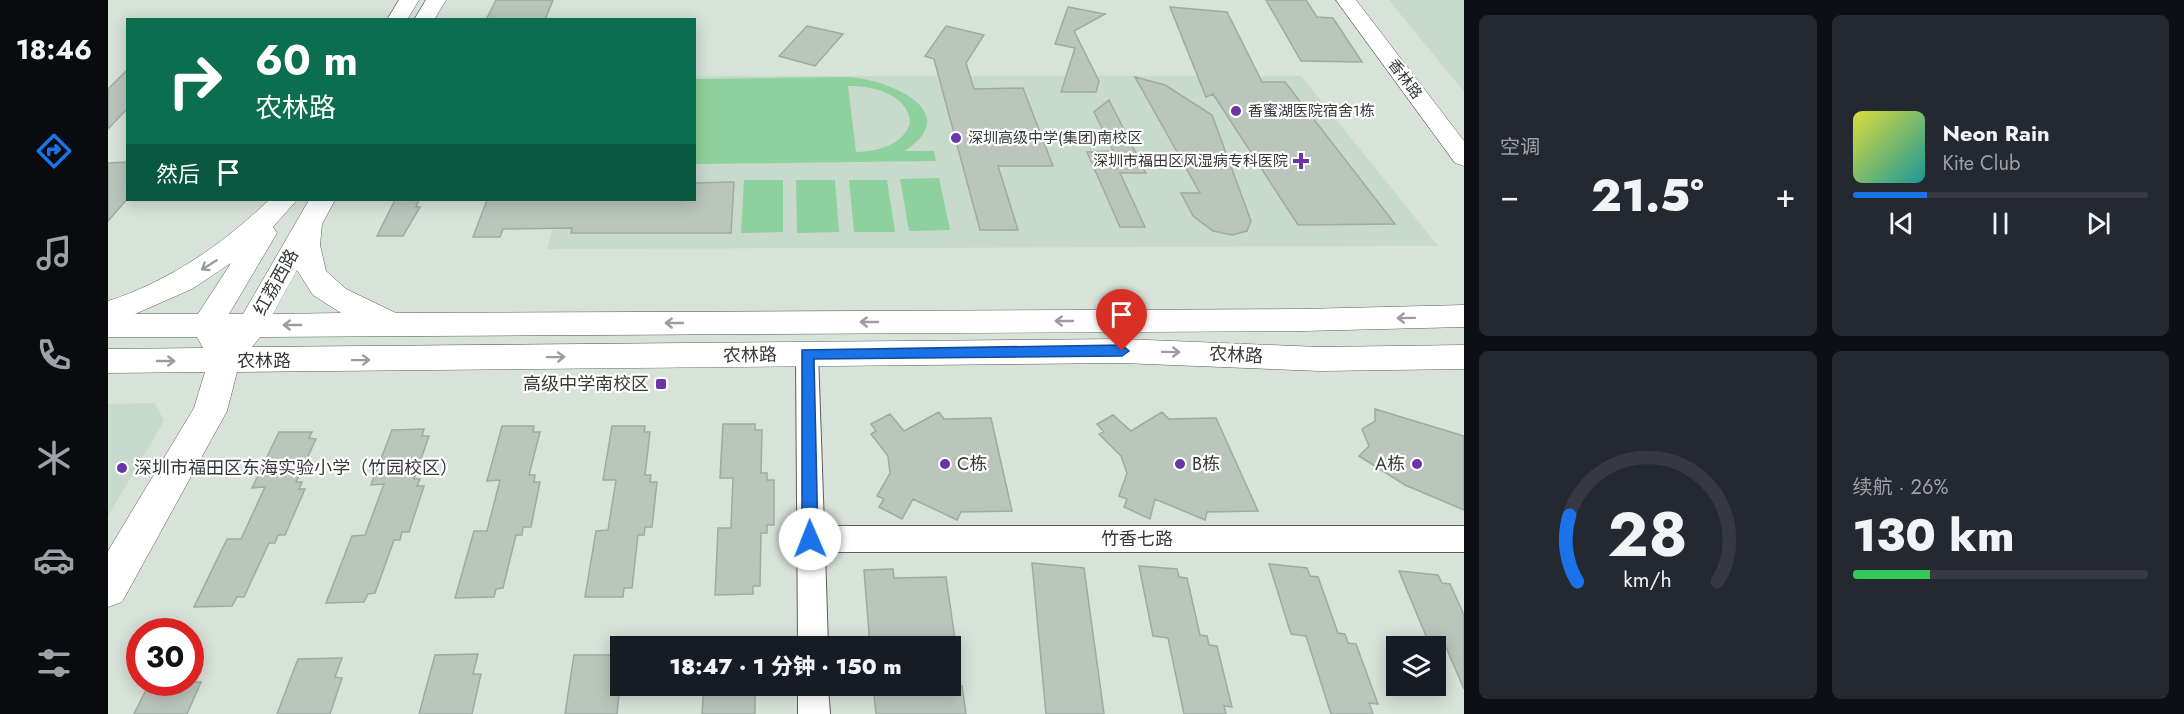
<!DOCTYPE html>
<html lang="zh">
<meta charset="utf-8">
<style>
:root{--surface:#171b24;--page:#242831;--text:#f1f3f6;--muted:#9ea1a6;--line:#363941;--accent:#1a73e8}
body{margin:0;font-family:Jost,"Noto Sans SC",sans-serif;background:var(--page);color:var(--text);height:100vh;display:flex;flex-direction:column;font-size:22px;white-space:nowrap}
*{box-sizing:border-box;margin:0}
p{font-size:20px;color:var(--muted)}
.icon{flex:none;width:33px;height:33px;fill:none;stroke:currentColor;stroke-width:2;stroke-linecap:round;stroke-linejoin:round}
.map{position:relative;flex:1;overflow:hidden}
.panel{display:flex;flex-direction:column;gap:15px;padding:15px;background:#0d0f14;width:720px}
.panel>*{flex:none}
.banner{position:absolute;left:18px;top:18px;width:570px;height:183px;border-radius:0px;box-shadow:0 3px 15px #0003;background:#0b6e4f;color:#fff;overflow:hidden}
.fabs{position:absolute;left:1278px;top:636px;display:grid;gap:12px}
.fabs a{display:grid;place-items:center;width:60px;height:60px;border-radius:0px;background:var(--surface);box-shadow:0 3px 15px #0003;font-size:30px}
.speed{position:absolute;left:18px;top:618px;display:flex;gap:12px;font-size:30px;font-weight:700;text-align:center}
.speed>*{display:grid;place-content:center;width:78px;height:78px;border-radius:50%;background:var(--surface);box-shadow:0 3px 15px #0003;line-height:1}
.speed .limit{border:9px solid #d22;background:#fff;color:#111}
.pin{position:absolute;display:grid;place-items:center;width:51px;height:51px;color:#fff;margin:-62px -26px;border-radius:50% 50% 50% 0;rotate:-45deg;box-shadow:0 0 6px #0007}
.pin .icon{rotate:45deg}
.me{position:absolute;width:66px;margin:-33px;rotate:359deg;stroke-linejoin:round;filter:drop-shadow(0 0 4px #0008)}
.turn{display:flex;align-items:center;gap:21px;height:126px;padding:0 30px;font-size:27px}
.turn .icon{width:78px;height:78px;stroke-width:2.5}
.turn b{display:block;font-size:42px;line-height:51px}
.then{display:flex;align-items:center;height:57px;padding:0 30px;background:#0003;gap:12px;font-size:22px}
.big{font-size:45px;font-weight:800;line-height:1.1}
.panel .widget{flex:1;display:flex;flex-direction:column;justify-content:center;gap:9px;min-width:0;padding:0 21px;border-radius:9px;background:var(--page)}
.panel .dial{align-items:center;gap:0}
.dial svg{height:156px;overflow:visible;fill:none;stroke:var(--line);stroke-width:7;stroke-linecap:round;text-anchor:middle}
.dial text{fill:var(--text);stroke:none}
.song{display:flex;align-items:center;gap:18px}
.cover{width:72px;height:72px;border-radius:9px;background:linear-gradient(135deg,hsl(60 70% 55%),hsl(180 70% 35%))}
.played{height:6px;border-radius:3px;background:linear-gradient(90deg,var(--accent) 25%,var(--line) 25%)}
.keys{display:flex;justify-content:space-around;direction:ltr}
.heat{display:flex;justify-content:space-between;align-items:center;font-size:33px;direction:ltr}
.charge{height:9px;border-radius:4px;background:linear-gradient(90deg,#34c759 26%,var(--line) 0)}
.panel .tiles{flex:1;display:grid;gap:15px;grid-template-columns:repeat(2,1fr)}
.trip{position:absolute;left:502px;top:636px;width:351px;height:60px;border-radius:0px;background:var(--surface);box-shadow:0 3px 15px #0003;font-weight:800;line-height:60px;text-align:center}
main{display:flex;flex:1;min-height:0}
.dock{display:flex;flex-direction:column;width:108px;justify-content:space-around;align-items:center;background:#090b0e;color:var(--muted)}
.dock .icon{width:42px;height:42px}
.dock .selected{color:var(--accent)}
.dock b{font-size:27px;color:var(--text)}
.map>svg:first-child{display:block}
.built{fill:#c8dacb}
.green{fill:#8fd19e;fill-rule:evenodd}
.building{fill:#bac5bc;stroke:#a0aaa2;stroke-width:1.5}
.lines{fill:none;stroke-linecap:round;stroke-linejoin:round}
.street-casing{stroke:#58625a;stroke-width:2}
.secondary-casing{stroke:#58625a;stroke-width:1}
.street{fill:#fff;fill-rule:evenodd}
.secondary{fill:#fff;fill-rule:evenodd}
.oneway{stroke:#9b9d9c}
.route{fill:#1a73e8;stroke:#114b97;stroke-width:1.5}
.poi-dot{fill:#6c34ab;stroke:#fff;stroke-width:2}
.labels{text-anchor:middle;stroke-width:4.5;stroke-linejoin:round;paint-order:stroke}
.far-street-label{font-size:15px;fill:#373b38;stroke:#fff}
.far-poi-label{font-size:15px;fill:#373b38;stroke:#fff;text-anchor:start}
.street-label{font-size:18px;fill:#373b38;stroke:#fff}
.poi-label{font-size:18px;fill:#373b38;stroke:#fff;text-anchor:start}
</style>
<main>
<nav class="dock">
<b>18:46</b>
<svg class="icon selected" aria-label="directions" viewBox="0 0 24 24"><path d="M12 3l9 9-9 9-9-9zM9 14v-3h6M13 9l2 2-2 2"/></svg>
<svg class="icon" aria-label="music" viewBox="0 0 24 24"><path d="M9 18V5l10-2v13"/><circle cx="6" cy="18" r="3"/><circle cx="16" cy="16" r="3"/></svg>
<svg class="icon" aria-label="phone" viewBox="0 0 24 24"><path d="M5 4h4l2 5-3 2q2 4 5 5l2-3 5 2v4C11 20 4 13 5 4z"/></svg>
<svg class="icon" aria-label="climate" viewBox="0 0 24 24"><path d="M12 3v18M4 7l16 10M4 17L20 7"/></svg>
<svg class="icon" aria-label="car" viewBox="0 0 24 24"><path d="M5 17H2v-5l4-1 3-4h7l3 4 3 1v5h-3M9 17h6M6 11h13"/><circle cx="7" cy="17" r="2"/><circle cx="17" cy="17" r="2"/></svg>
<svg class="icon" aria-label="filters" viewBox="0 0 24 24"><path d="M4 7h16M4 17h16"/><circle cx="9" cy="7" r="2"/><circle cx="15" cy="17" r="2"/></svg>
</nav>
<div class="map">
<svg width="1356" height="714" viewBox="0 0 1356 714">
<rect width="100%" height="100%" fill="#d7e2d9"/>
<path class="built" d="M1281 0H1356V92Z
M587 76H1193L1330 246 439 249 452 200H586Z
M47 403 56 421 0 516V404Z"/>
<path class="green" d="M740 77C778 79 858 110 797 151H826L828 161 587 164V79ZM740 86C763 85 801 94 802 123 795 146 769 151 748 152Z
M831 178 842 230 801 231 792 179Z
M636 180H675V232L633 233Z
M688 180H727L731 232 689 233Z
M741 180H779L787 232H746Z"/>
<path class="building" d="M388 0H445L437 20H378Z
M1158 0H1198L1209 17 1225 18 1254 62 1193 61Z
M960 7 997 14 966 31 991 81 988 92H953L967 48 947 44Z
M1062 7 1119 12 1154 82H1177L1287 224 1190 225 1105 94 1098 97Z
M699 26 735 34 707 66 671 56Z
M838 26 876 35 858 63 866 89 915 88 945 166H890L910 230H872L826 59 817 56Z
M20 69V108L0 129V89Z
M1027 77 1057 85 1104 115 1143 221 1139 231 1124 235 1105 231 1085 216 1073 193H1092Z
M1001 100 1038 173H1012L1037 227H1012L979 152 1005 151 986 112Z
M20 162V198L0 221V163Z
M626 182 623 233H463L464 228 395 229 392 237H365L379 200H586V183Z
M287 200H311L308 207H312L295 236H269Z
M1267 409 1356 436V510L1297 485 1251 456 1261 446 1254 429 1267 421Z
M831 412 836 419 883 418 904 511 853 512 849 520 805 499 794 519 771 507 776 499 769 496 782 473 780 456 763 434 768 431 763 424 782 414 796 431Z
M1054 412 1061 419 1108 418 1150 511 1099 512 1097 520 1047 499 1042 519 1016 507 1019 499 1011 496 1019 473 1013 456 991 434 996 432 989 424 1005 415 1023 431Z
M615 424H647V430H654L653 473H659V480H666V525H659V533H653L652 586H645V594L607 595 610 528H623L625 478H612Z
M394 426H426L425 432H432L421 475H427L426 482H432L423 527H415L414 535H408L395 588 388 589 386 597 347 598 366 531H379L392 480 379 481Z
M504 426H537L536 432H542L537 475H543L542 482H549L544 527H537L536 535H530L524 588H516L515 597H477L488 531 500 530 508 480H495Z
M316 429 314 436H321L306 479H312L309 486H316L301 532H294L292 540H286L267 593 260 594 256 602 218 603 244 536 257 535 276 484 263 485 284 430Z
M171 432H204L201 438 208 439 188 482H194L191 489H197L177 535H170L167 543H161L136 597H129L124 606 86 607 119 539H133L157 487 144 488Z
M924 563 976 568 996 714H938Z
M1161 564 1199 568 1202 576 1210 577 1230 633 1237 634 1240 643 1248 644 1270 704 1261 703 1265 714H1223L1198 636 1183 634Z
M1031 566 1069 569 1071 577 1079 578 1092 635 1099 636 1101 645 1109 646 1124 707 1116 706 1118 714H1076L1060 638 1045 636Z
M785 569 786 578 838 577 847 639 793 641 794 646H762L756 570Z
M1291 571 1330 575 1334 583 1342 584 1356 615V689L1337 645 1321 643Z
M370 654 365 674H373L364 714H311L327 655Z
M466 655H509L507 674H513L509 714H457Z
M234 658 227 677 234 678 222 714H169L190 659Z
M42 682H93L79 714H26Z
M596 686H647V714H594Z
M765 686H854L858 714H768Z"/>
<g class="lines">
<g class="street-casing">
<path id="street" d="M699 345 707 348 710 354 716 526H1356V552H717L720 646H690L688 354 691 348Z
M690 686H720L722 714H690Z"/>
</g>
<g class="secondary-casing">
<path id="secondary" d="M291 0H311L299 20H279Z
M318 0H338L326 20H306Z
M1228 0H1248L1356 141V166L1347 163Z
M161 200H189L165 227 169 233 121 314H135L201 200H227L214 224 212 245 218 271 238 289 288 313 1195 309 1356 305V327L1195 331 152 337 144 347 1014 339 1212 347 1356 345V369L1212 371 1014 363 129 372 119 411 14 602 0 607V551L86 408 97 372 0 373V349L95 348 89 337H0V301C62 281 115 244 161 200ZM123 263 90 314H27L84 289ZM189 270 205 295 233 313 165 314Z"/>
</g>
<use href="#street" class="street"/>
<use href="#secondary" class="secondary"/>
</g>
<defs><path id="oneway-shaft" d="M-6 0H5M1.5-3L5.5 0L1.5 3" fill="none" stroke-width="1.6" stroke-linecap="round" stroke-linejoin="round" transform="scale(1.5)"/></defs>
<g class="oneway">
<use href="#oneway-shaft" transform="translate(101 265) rotate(148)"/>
<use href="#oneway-shaft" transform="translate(1298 318) rotate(179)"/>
<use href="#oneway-shaft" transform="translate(956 321) rotate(180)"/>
<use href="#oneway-shaft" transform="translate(761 322) rotate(180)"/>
<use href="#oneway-shaft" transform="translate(566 323) rotate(180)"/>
<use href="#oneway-shaft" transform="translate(184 325) rotate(-180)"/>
<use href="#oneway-shaft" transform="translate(1063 352) rotate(1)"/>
<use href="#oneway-shaft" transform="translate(448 357) rotate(-1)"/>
<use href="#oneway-shaft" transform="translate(253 360) rotate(-1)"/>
<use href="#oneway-shaft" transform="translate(58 361)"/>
</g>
<path class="route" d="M1014 345 1021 351 1014 356 706 359 710 539 708 544 702 547 697 544 694 539V350Z"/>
<g class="poi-dot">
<circle cx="1128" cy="111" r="6"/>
<circle cx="848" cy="138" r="6"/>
<path d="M1190 152h6v6h6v6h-6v6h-6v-6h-6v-6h6z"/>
<rect x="547" y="378" width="12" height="12" rx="3"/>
<circle cx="837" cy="464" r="6"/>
<circle cx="1072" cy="464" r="6"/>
<circle cx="1309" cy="464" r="6"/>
<circle cx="14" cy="468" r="6"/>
</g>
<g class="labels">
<g class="far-street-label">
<text transform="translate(1297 79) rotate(53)" y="5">香林路</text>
</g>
<g class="far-poi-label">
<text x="1140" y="116">香蜜湖医院宿舍1栋</text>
<text x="860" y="143">深圳高级中学(集团)南校区</text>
<text x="1180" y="166" text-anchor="end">深圳市福田区风湿病专科医院</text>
</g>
<g class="street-label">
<text transform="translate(168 282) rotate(-61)" y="6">红荔西路</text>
<text transform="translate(642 355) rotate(-1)" y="6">农林路</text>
<text transform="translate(1128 355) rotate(3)" y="6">农林路</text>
<text x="156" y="367">农林路</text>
<text x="1029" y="545">竹香七路</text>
</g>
<g class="poi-label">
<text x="541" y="390" text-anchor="end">高级中学南校区</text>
<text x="849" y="470">C栋</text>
<text x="1084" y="470">B栋</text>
<text x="1297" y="470" text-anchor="end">A栋</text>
<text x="26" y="474">深圳市福田区东海实验小学（竹园校区）</text>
</g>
</g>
</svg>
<div class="fabs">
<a><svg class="icon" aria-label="layers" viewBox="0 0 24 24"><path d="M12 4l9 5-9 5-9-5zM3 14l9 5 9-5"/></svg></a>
</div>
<div class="speed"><div class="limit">30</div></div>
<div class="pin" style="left:1014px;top:351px;background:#d93025"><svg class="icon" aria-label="arrive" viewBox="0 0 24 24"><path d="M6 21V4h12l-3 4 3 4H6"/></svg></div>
<svg class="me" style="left:702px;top:539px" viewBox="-20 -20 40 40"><circle r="19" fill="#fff"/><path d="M0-13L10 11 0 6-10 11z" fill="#1a73e8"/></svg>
<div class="trip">18:47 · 1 分钟 · 150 m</div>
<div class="banner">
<div class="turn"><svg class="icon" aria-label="right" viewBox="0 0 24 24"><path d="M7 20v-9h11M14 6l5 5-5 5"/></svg><div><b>60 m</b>农林路</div></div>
<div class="then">然后<svg class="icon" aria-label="arrive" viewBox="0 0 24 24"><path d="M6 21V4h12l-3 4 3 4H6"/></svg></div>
</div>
</div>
<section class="panel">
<div class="tiles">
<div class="widget"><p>空调</p>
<div class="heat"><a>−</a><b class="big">21.5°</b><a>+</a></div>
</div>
<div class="widget">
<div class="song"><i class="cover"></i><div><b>Neon Rain</b><p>Kite Club</p></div></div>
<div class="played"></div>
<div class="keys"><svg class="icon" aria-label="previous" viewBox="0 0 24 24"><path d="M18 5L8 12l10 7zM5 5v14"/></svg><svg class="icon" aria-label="pause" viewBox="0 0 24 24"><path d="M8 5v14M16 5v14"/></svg><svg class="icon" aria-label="next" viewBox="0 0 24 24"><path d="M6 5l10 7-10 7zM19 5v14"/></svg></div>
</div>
<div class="widget dial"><svg viewBox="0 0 100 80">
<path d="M14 69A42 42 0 1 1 86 69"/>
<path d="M14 69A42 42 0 0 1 10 35" stroke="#1a73e8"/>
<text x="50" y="56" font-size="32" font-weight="700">28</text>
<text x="50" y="72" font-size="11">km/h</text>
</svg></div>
<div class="widget"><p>续航 · 26%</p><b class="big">130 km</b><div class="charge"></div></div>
</div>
</section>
</main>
